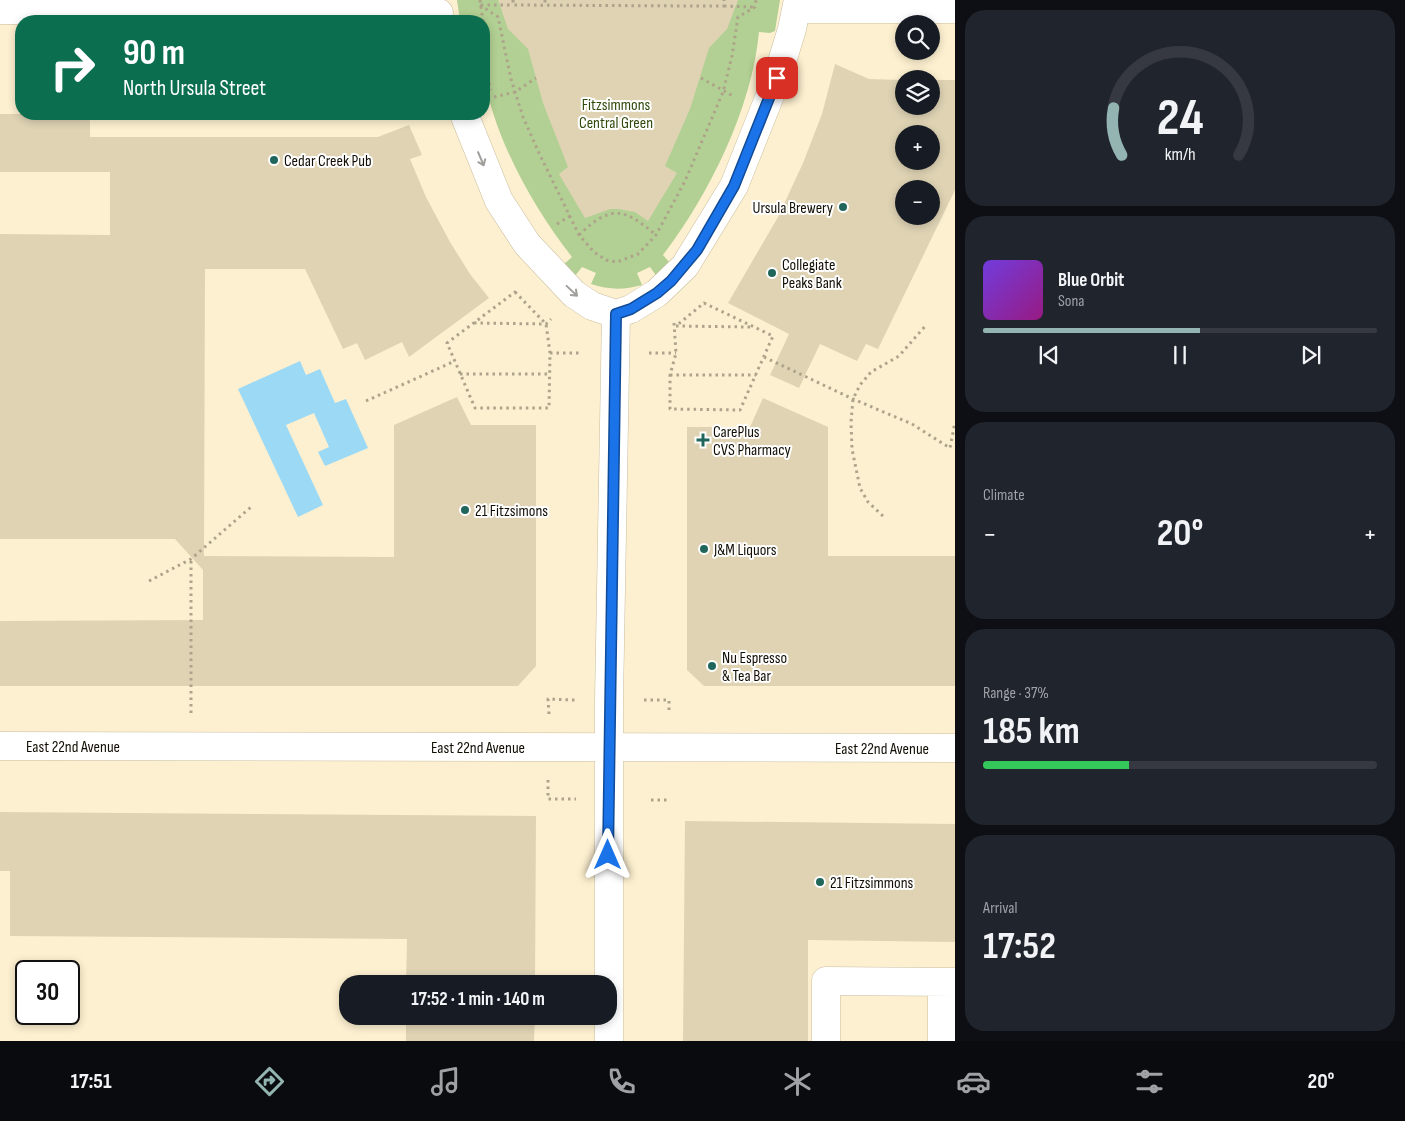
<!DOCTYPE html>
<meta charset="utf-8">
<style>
:root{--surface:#171b24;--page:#20242c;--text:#f1f3f6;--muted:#9ea1a6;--line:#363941;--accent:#93b4b0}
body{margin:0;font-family:"Sofia Sans Condensed",sans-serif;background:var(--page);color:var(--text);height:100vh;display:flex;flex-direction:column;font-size:19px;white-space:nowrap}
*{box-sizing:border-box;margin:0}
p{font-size:16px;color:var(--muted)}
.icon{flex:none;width:28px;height:28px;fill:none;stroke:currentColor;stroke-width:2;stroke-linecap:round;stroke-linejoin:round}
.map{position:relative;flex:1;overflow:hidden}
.drawer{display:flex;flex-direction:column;gap:10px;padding:10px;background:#0d0f14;width:450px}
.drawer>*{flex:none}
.guide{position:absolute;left:15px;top:15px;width:475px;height:105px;border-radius:20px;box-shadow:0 2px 8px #0003;background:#0b6e4f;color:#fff;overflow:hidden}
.buttons{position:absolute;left:895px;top:15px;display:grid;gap:10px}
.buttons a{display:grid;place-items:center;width:45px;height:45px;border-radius:50%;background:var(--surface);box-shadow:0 2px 8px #0003;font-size:25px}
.speed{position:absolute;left:15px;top:960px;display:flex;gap:10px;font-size:25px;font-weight:700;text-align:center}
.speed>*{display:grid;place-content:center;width:65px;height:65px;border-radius:50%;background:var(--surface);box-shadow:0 2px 8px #0003;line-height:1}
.speed .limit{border:2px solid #111;border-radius:8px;background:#fff;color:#111}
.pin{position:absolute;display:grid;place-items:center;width:42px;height:42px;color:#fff;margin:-21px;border-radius:10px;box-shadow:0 2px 8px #0006}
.me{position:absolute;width:55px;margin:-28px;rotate:0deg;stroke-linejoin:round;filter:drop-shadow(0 0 4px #0008)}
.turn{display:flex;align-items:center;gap:18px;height:105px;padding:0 25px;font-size:22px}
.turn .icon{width:65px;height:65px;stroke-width:2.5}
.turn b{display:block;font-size:35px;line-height:42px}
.big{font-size:38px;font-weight:700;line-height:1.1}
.drawer .card{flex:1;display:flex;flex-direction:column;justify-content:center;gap:8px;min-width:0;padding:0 18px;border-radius:20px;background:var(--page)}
.drawer .dial{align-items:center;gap:0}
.dial svg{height:130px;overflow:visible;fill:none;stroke:var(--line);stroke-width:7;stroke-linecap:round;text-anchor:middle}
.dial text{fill:var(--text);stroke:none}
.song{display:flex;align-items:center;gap:15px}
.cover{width:60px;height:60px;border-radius:8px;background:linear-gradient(135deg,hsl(260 70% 55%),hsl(310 70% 35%))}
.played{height:5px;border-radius:2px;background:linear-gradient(90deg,var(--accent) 55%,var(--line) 55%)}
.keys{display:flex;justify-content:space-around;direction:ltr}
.heat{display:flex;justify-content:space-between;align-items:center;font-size:28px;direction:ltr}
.charge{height:8px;border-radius:4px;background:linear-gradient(90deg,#34c759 37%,var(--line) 0)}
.trip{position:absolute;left:339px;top:975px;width:278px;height:50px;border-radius:20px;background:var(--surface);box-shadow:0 2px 8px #0003;font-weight:700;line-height:50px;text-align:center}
.tab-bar{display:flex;height:80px;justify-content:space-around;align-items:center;background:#090b0e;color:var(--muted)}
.tab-bar .icon{width:35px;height:35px}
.tab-bar .selected{color:var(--accent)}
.tab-bar b{font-size:22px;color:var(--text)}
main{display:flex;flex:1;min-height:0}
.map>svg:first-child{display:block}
.green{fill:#b2d093}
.water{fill:#9cd9f4}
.building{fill:#dfd3b4;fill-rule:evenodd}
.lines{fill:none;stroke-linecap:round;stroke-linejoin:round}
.minor-casing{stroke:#c8bd9e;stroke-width:29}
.path{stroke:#ada38b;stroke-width:3;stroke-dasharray:2.5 4;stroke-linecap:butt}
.minor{stroke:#fff;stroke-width:28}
.oneway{stroke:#a09f9b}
.route-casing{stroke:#114b97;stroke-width:12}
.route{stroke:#1a73e8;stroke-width:9}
.poi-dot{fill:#20665a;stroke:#fff;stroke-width:2}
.labels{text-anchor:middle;stroke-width:4;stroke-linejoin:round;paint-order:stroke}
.park-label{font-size:16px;fill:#30490b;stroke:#fff}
.poi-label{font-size:16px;fill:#120e04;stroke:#fff;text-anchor:start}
.street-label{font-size:16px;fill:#120e04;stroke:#fff}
</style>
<main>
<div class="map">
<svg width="955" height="1041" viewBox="0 0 955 1041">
<rect width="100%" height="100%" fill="#fdf0d0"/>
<path class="green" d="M457 0H780L775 31 770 33 759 32C752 108 709 195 663 255L671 264 657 277 650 267 637 273 642 285C624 290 609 290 591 284L596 273 582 267 575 276 564 264 572 257C534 209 493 136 484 75 481 58 484 39 484 21H460Z"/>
<path class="water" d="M300 361 306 375 320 369 335 403 346 399 368 448 325 466 318 452 329 447 314 413 286 425 323 505 298 517 238 389Z"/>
<path class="building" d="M498 0H738L727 29 709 48 690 109 665 166 677 173 648 221 635 212 619 209H610L585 218 559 174 568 167 543 103 528 49 508 29Z
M835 64 869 79 904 80V106H931V80H955V190L878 349 866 344 857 361 820 344 799 388 770 375 789 334 728 303 778 217 803 163 822 114ZM904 134H931V161H904ZM904 189H931V216H904Z
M0 114H90V137H378L409 125 422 155 410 159 426 197 450 242 470 274 489 298 409 357 402 342 365 360 357 343 343 349 305 269H205L204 556 394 557V425L457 397 471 425H536V666L518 686H0V621L203 620V570L175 539H0V234L110 235V172H0Z
M763 398 828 427V556H955V686H704L687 670V427H750Z
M0 812 536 816 535 984H406L407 939 10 936V871H0Z
M685 821 955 824V942L808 940V1041H683Z
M406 1016H535L534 1041H406Z"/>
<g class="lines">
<g class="minor-casing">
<path id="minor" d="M797 9H955
M0 10 439 13
M464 114 499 201 527 244 574 294 592 306 616 314 631 309 657 293 685 266 734 186 777 78 792 29 798 0
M0 746 955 748
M609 1041V700L616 314
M826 1041V981L955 982
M942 1041V982"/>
</g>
<path class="path" d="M480 0 483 21
M513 0V5L694 6H724V0
M545 0V5
M480 5 498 17 511 79 523 117 539 153 579 235 594 252 606 260 617 262 638 254 656 235 685 181 723 92 732 56 738 17 755 7 756 0
M481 5H513
M724 6 753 7
M484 64 491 90
M701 78 733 96
M494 97 515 92 536 78
M557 224 570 216
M579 235C611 204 624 208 656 235
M515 292 546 324 550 353 549 408H475L447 343Z
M474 323 546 324 551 319
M674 323 676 353 670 375V409L740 410 773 336 704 303 676 326
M676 326 750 327
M550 353H580
M649 353H676
M764 357 853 399 912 424 950 448 955 422
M460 374H549
M670 375H756
M366 401 455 361
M883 516 868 502 860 488 852 449 851 422 853 399 860 385 871 372 899 356 927 324
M149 581 191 559 251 507
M644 700H669V714
M191 713V559
M549 714 548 699 575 700
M548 780V799H576
M651 800H669"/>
<use href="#minor" class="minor"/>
</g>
<defs><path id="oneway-shaft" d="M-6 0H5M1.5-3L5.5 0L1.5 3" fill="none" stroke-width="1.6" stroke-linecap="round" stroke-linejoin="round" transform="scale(1.25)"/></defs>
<g class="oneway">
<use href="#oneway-shaft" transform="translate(481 159) rotate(67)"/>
<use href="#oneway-shaft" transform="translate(572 291) rotate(43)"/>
</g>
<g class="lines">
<g class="route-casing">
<path id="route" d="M608 855 616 314 631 309 657 293 671 281 697 250 734 186 777 78"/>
</g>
<use href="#route" class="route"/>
</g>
<g class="poi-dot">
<circle cx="274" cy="160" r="5"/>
<circle cx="843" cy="207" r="5"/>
<circle cx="772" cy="273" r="5"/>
<path d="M700.5 432.5h5v5h5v5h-5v5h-5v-5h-5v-5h5z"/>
<circle cx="465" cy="510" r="5"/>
<circle cx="704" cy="549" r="5"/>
<circle cx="712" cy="666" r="5"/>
<circle cx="820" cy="882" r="5"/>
</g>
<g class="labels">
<g class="park-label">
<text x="616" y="110">Fitzsimmons<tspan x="616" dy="18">Central Green</tspan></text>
</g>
<g class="poi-label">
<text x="284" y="166">Cedar Creek Pub</text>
<text x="833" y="213" text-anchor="end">Ursula Brewery</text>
<text x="782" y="270">Collegiate<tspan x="782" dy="18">Peaks Bank</tspan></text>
<text x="713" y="437">CarePlus<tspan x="713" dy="18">CVS Pharmacy</tspan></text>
<text x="475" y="516">21 Fitzsimons</text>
<text x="714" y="555">J&amp;M Liquors</text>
<text x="722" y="663">Nu Espresso<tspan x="722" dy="18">&amp; Tea Bar</tspan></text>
<text x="830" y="888">21 Fitzsimmons</text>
</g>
<g class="street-label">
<text x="73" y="752">East 22nd Avenue</text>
<text x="478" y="753">East 22nd Avenue</text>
<text x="882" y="754">East 22nd Avenue</text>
</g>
</g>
</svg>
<div class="buttons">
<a><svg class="icon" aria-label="search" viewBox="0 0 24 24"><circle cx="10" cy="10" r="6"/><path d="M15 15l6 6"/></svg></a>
<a><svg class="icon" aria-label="layers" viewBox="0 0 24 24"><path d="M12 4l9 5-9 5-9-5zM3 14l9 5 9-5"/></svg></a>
<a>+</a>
<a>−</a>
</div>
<div class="speed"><div class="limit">30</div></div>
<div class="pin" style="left:777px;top:78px;background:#d93025"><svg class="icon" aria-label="arrive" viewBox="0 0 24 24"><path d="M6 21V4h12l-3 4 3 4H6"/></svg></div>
<svg class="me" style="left:608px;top:855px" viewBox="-20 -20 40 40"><path d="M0-17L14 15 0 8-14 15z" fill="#1a73e8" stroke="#fff" stroke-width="4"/></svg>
<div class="trip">17:52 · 1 min · 140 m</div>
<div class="guide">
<div class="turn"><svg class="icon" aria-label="right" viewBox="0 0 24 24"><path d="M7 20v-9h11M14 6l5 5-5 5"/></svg><div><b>90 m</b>North Ursula Street</div></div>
</div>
</div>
<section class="drawer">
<div class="card dial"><svg viewBox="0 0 100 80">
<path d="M14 69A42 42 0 1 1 86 69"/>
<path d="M14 69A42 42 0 0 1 9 40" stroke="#93b4b0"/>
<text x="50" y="56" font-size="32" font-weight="700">24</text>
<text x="50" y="72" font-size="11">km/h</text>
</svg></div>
<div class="card">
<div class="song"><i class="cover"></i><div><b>Blue Orbit</b><p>Sona</p></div></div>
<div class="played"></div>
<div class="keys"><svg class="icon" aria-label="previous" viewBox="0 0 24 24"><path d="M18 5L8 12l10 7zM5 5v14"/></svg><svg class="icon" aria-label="pause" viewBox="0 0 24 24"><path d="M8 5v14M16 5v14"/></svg><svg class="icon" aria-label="next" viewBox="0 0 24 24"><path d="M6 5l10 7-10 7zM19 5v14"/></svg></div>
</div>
<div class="card"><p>Climate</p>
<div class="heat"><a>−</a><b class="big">20°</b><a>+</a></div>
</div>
<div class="card"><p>Range · 37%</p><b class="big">185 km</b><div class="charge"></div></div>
<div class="card"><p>Arrival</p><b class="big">17:52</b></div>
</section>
</main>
<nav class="tab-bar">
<b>17:51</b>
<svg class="icon selected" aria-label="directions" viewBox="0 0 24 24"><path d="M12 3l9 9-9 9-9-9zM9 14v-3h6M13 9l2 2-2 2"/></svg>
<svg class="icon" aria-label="music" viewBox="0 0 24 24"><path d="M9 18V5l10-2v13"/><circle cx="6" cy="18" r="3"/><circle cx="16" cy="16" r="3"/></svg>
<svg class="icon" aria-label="phone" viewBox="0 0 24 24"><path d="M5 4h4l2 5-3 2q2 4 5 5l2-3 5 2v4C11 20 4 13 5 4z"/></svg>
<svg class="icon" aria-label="climate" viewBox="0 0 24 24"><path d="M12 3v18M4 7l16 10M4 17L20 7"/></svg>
<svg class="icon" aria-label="car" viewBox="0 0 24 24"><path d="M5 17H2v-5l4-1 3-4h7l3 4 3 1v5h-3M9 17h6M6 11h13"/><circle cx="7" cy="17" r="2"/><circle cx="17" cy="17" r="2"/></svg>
<svg class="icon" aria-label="filters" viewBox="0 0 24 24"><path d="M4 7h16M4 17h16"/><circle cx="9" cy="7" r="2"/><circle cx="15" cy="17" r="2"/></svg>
<b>20°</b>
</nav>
